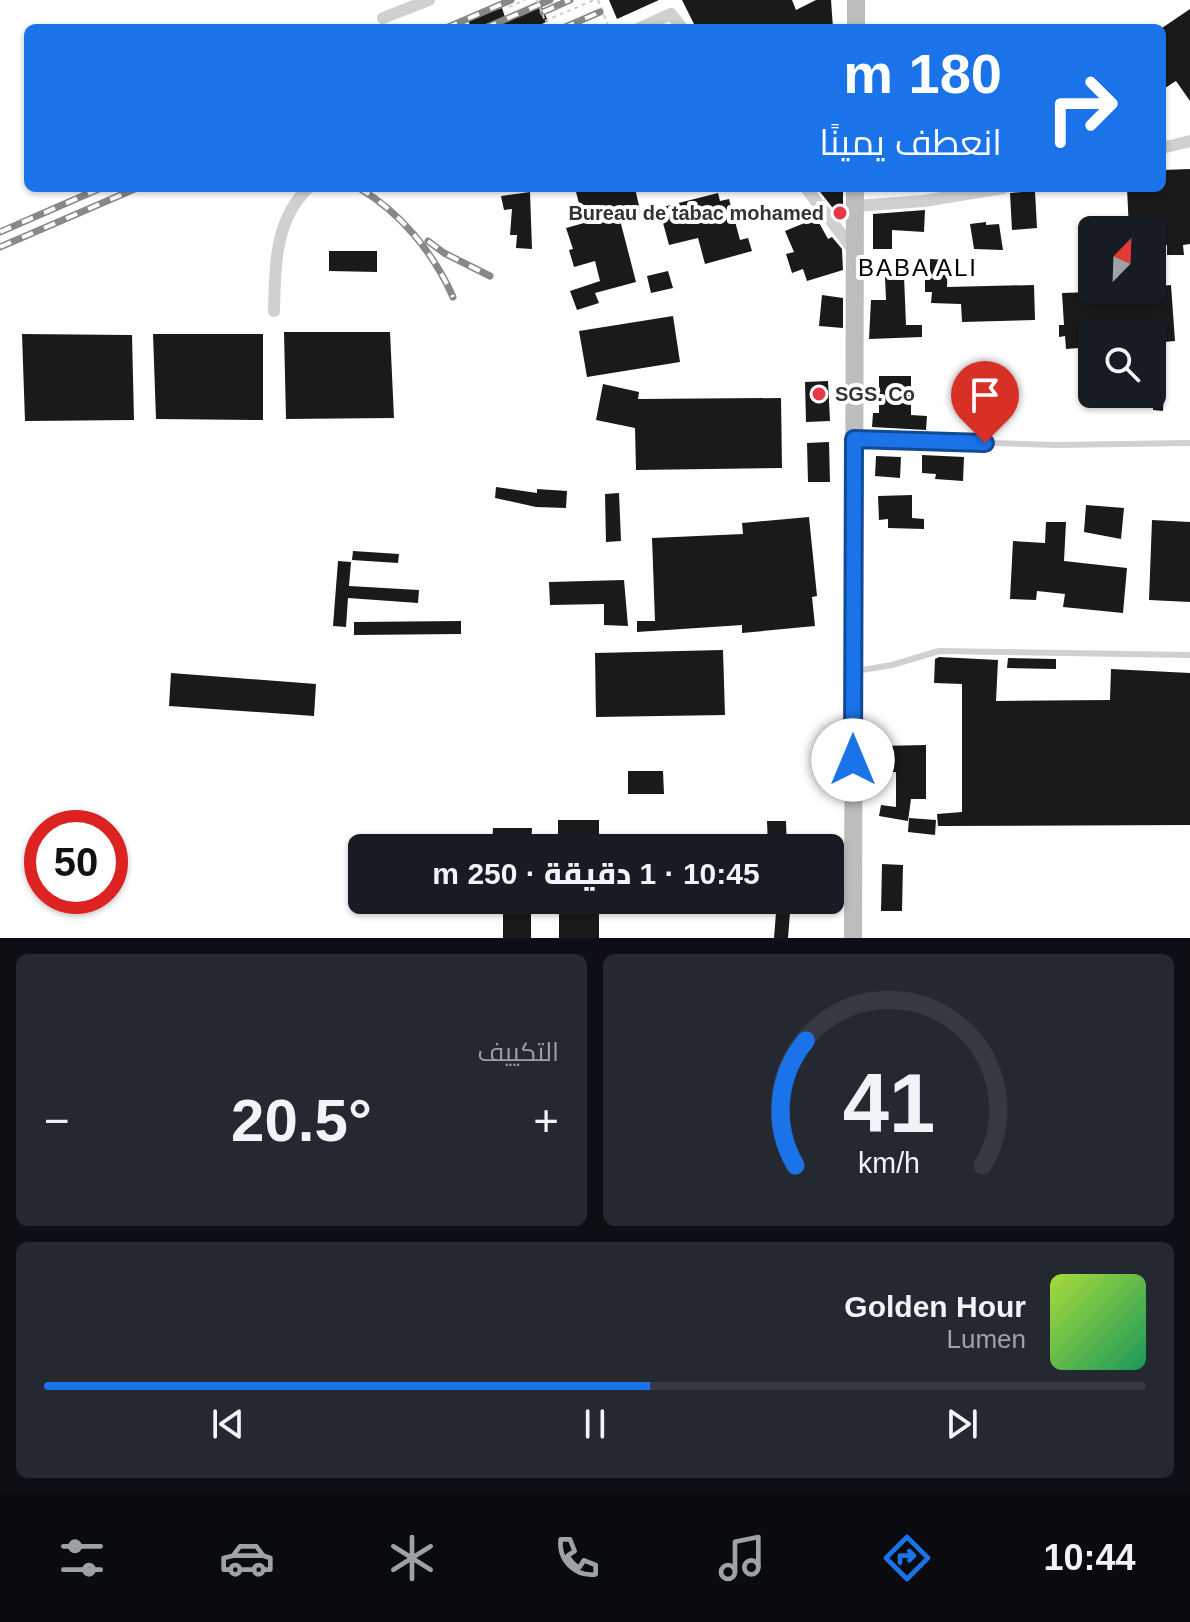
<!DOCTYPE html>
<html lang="ar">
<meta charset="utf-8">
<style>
:root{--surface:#171b24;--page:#242831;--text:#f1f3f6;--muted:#9ea1a6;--line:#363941;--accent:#1a73e8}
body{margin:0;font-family:Helvetica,Cairo,sans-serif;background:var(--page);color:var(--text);direction:rtl;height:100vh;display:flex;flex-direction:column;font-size:30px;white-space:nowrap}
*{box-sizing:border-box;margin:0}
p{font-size:26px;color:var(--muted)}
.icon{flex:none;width:44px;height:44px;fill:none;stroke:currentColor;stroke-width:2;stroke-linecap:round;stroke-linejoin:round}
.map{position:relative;height:938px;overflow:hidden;direction:ltr}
.drawer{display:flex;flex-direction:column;gap:16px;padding:16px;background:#0d0f14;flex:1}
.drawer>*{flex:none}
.banner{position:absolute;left:24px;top:24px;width:1142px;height:168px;border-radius:12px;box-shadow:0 2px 6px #0004;direction:rtl;background:#1a73e8;color:#fff;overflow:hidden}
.needle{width:52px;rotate:23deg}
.tools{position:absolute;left:1078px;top:216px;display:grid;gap:16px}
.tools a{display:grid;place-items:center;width:88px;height:88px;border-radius:12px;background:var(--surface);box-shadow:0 2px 6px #0004;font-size:40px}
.speed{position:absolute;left:24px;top:810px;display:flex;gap:16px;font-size:40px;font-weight:700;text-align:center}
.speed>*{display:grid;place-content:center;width:104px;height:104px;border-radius:50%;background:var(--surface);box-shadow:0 2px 6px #0004;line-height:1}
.speed .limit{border:12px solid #d22;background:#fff;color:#111}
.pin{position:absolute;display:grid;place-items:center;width:68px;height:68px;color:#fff;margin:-82px -34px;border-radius:50% 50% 50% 0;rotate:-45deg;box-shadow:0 0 8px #0007}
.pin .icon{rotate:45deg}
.me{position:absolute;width:88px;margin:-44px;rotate:0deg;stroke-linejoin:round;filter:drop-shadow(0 0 6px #0008)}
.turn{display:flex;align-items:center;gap:28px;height:168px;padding:0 32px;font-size:36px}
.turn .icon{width:104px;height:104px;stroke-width:2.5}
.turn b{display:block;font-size:56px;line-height:68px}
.big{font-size:60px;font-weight:800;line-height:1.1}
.drawer .card{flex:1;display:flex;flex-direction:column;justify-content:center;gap:12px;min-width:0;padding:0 28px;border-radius:12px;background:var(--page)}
.drawer .dial{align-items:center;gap:0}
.dial svg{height:208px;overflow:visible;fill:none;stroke:var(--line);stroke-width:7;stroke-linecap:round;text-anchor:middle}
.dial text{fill:var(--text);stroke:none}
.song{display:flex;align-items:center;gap:24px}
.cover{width:96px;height:96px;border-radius:12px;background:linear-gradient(135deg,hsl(80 70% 55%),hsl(150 70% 35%))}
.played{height:8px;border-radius:4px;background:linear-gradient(90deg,var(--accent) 55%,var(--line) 55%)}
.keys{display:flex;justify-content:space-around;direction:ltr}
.heat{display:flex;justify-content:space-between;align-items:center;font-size:44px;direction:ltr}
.drawer .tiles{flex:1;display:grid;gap:16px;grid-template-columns:1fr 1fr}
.card:last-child{grid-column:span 2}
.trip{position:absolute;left:348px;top:834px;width:496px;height:80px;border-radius:12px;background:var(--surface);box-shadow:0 2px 6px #0004;font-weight:800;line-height:80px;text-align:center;direction:rtl}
.tab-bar{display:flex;height:128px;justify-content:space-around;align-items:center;background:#090b0e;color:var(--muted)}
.tab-bar .icon{width:56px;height:56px}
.tab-bar .active{color:var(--accent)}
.tab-bar b{font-size:36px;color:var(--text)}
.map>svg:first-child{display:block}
.building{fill:#1a1a1a}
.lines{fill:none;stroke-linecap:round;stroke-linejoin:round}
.path{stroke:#cdcdcd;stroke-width:2;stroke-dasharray:4 4;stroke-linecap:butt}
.service{stroke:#d0d0d0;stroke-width:6}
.minor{stroke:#d0d0d0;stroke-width:12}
.secondary{stroke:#bdbdbd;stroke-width:18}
.rail-casing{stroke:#888;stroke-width:7}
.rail{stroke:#fff;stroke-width:4;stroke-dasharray:12;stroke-linecap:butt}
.path-bridge{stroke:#cdcdcd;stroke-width:2;stroke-dasharray:4 4;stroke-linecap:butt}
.route-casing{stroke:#114b97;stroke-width:20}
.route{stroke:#1a73e8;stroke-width:14}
.poi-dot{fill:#e63946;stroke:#fff;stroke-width:3}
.labels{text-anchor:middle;stroke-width:8;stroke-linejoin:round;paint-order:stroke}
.poi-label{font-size:20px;font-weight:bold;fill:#333;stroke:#fff;text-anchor:end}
.quarter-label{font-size:24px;letter-spacing:2px;fill:#000;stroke:#fff}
</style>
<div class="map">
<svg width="1190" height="938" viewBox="0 0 1190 938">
<rect width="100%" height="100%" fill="#fff"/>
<path class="building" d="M609 0H659L617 19Z
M682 0H792L796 10 816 0H831L833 28H696Z
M539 1 548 21 534 28H471L468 20 502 8 505 17Z
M1190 9V101L1176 81 1162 90V28Z
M1190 169V244L1183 245 1184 255H1167V245L1152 246V230H1129L1127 188H1162V170Z
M575 188H635L641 215 620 220 636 282 595 293 599 303 577 310 570 291 600 281 595 261 574 267 569 250 573 249 566 228 584 223Z
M817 188H843V208L836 212Z
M1035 191 1037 228 1012 230 1010 193Z
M530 192 532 249 516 248 517 235H510L512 209 504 210 501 196Z
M718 193 720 201 729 199 740 240 748 238 752 251 705 264 698 238 669 245 659 208Z
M812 210 828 239 832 237 842 249 843 270 807 281 803 269 792 273 786 254 794 252 785 231 807 222 803 214Z
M925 210 924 232 892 230V249H873V214Z
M986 222V225L999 224 1003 250 974 249 970 224Z
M329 251H377V272L329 271Z
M930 259 948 260 947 287 1034 285 1035 320 962 322 961 304 931 303 932 292H925V269L930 270Z
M668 271 673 288 651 293 647 276Z
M904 276 906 325H922V337L869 339 871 300H886L885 277Z
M1171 285 1175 341 1152 343V334H1092V347L1066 349 1065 336 1059 337V325H1064L1062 293 1152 290V287Z
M822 295 843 298V328L819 326Z
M673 316 680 362 587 377 579 331Z
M284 332H390L394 418 286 419Z
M22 334 132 335 134 420 25 421Z
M153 334H263V420L156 419Z
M1155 375H1165L1163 411 1153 410Z
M879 376H911V415L927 416 926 430 872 427 873 413H879Z
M828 381 830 421 806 422 805 382Z
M603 384 639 392 638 399 781 398 782 468 636 470 635 428 596 420Z
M829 442 830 482H808L807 443Z
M922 455 964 457 963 481 935 479 936 474 922 473Z
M876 456 901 457 900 478 875 476Z
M496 487 537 493V489L567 491 566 508 536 507 495 498Z
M619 493 621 541 606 542 605 494Z
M912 495V518L924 519V529L888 528V519L879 520 878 496Z
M1086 505 1124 508 1121 539 1084 532Z
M809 517 817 596 812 597 815 626 742 633V625L637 632V621H655L652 538 743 534 742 523Z
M1152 520 1190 522V602L1149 600Z
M1046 522H1066L1064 561 1127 568 1123 613 1063 607 1065 594 1037 591 1036 600 1010 599 1013 541 1045 543Z
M353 551 399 554 398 563 352 560Z
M338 561 351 562 349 586 419 590 418 603 348 598 346 627 333 626Z
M624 580 628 626 604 625V604L550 605 549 582Z
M461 621V634L354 635V622Z
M723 650 725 715 596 717 595 653Z
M939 657 998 660 996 701 1110 700 1111 669 1190 673V825L938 826 937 814 962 812V684L934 683 935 659Z
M1008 658 1056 659V669L1007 668Z
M171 673 316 684 314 716 169 706Z
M926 745V799H911L908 821 879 816 881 805 896 807V772H880V746Z
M628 771H663L664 794H628Z
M909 818 936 820 935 835 908 832Z
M558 820H599V848H558Z
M767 821H786L787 848H768Z
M493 828H532L531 848H492Z
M882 864 903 865 902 911H881Z
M503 900H531V938H503Z
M559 900H599V938H559Z
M777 900H791L788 938H774Z"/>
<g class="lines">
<path class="path" d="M598 0 609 28
M509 7 525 0
M545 21 594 0"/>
<path class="service" d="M858 439 1057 445 1190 443
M856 671 892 665 939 651 1190 655"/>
<path class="minor" d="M383 18 429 0
M640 28 671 14 682 28
M1162 148 1190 141
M806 188 855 252
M855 206 924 201 1003 188
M274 311C275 268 274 221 308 188"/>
<path class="secondary" d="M856 28V0
M853 938 855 188"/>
<g class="rail-casing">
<path id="rail" d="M543 12 570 0
M446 28 511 0
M485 28 550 0
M563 28 600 12
M359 188C401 213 433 252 453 297
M0 232 101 188
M428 241 444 253 490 276
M0 247 137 188"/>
</g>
<use href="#rail" class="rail"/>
<path class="path-bridge" d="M537 0 545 21"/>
</g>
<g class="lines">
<g class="route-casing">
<path id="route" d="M853 760 854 439 985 443"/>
</g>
<use href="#route" class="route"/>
</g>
<g class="poi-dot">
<circle cx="840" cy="213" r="8"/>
<circle cx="819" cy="394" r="8"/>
</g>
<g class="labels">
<g class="poi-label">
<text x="824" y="220">Bureau de tabac mohamed</text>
<text x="835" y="401" text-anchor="start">SGS. Co</text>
</g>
<g class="quarter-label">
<text x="918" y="276">BABA ALI</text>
</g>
</g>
</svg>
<div class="tools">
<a><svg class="needle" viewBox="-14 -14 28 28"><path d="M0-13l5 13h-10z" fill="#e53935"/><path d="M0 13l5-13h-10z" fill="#9ea1a6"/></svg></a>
<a><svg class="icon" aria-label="search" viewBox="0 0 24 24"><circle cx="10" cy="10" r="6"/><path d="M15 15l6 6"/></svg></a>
</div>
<div class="speed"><div class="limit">50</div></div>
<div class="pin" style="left:985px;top:443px;background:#d93025"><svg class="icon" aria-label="arrive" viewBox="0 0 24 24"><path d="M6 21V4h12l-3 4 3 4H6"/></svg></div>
<svg class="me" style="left:853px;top:760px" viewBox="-20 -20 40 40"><circle r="19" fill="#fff"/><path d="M0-13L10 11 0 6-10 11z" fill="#1a73e8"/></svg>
<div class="trip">10:45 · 1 دقيقة · 250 m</div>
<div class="banner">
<div class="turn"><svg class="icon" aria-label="right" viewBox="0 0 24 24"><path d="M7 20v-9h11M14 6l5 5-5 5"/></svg><div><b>180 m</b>انعطف يمينًا</div></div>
</div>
</div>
<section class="drawer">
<div class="tiles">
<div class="card dial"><svg viewBox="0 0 100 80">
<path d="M14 69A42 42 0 1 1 86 69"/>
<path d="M14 69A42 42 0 0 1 18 21" stroke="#1a73e8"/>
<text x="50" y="56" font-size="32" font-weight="700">41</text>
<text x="50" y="72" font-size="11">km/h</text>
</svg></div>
<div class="card"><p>التكييف</p>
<div class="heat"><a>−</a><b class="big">20.5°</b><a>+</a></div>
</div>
<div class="card">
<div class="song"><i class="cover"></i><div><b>Golden Hour</b><p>Lumen</p></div></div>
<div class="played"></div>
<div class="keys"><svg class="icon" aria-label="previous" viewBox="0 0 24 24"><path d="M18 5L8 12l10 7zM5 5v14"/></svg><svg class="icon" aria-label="pause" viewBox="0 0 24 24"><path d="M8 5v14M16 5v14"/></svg><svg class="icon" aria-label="next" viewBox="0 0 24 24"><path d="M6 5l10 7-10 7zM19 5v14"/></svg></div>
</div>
</div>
</section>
<nav class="tab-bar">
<b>10:44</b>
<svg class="icon active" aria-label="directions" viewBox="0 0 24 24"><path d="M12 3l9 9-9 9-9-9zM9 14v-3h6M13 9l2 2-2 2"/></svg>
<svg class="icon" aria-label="music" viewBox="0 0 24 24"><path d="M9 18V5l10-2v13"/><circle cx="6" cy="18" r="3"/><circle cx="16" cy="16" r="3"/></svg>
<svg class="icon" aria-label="phone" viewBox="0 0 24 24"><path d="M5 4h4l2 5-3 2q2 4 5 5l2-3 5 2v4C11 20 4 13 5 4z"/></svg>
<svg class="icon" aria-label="climate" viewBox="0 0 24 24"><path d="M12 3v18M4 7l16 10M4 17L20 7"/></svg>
<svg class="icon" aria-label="car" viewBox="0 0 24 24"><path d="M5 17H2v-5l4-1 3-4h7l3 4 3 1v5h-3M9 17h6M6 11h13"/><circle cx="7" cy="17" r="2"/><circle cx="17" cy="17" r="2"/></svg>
<svg class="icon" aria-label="filters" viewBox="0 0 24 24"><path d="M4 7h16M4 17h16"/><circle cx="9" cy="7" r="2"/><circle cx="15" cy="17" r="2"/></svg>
</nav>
